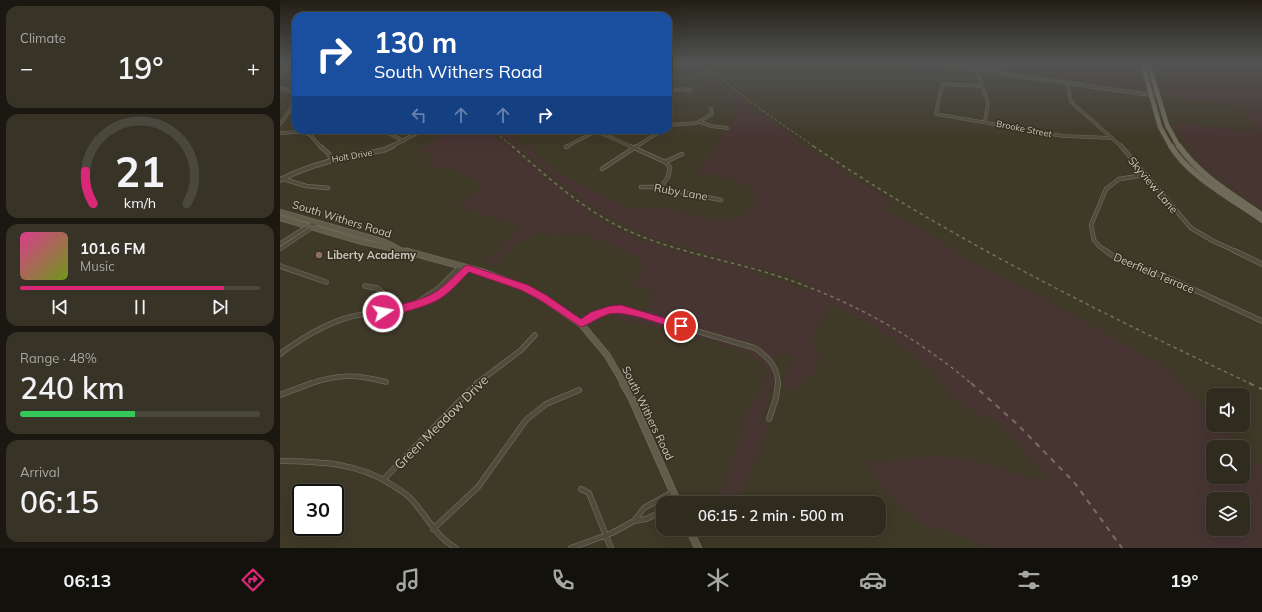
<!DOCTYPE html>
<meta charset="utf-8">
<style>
:root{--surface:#2f2b1e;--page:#373327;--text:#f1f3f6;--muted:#a7a7a4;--line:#4a473c;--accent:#db2777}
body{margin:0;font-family:Mulish,sans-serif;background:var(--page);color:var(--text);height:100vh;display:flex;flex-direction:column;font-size:15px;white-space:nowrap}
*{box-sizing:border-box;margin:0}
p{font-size:13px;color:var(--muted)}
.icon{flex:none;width:22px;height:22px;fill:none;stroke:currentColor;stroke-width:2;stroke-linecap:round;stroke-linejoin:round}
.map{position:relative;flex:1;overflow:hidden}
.sheet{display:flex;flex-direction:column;gap:6px;padding:6px;background:#1a1810;width:280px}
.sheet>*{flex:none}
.top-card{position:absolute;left:12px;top:12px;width:380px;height:122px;border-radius:12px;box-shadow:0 4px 16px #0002,0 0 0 1px var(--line);background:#1a4fa0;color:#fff;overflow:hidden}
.fabs{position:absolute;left:926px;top:388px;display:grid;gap:8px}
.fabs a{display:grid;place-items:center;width:44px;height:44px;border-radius:8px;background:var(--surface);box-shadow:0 4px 16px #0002,0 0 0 1px var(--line);font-size:20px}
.speed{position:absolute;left:12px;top:484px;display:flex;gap:8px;font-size:20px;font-weight:700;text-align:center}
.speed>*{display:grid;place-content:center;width:52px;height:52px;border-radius:50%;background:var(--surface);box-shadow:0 4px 16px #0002,0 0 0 1px var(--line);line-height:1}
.speed .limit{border:2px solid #111;border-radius:6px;background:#fff;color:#111}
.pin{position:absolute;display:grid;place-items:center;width:34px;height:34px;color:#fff;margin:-17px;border:2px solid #fff;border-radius:50%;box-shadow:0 1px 4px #0007}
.me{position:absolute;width:44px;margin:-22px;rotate:79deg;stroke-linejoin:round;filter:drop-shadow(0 0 3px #0008)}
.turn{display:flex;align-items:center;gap:14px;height:84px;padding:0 16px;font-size:18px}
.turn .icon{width:52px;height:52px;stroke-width:2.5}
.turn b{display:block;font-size:28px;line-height:34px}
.lanes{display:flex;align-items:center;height:38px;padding:0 16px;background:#0003;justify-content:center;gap:20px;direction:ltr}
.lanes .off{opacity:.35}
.big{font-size:30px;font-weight:600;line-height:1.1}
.sheet .widget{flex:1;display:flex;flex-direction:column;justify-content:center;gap:6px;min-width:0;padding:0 14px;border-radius:12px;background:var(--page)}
.sheet .dial{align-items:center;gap:0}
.dial svg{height:104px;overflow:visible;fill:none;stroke:var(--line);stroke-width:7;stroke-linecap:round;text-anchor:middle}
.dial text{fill:var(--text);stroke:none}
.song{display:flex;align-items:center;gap:12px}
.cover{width:48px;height:48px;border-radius:6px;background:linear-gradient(135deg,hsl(330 70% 55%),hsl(80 70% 35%))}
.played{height:4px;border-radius:2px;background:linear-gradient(90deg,var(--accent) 85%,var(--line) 85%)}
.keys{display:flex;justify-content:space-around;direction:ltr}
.heat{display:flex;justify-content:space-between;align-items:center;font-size:22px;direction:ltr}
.charge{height:6px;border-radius:3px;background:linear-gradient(90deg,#34c759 48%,var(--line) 0)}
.trip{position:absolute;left:376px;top:496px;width:230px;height:40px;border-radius:12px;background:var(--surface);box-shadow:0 4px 16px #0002,0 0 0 1px var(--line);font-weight:600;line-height:40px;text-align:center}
.dock{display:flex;height:64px;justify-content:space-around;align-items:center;background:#13110c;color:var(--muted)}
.dock .icon{width:28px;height:28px}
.dock .on{color:var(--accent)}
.dock b{font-size:18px;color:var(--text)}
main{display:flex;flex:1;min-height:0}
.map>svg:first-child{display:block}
.green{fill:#473532;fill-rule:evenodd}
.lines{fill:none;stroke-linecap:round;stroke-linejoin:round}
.minor-far3-casing{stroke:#6d695a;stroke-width:3.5}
.minor-far2-casing{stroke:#6d695a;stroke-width:4.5}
.minor-far1-casing{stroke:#6d695a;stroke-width:5.5}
.minor-casing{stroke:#6d695a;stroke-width:6}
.tertiary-far1-casing{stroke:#6d695a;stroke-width:4}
.tertiary-casing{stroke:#6d695a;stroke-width:5.5}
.secondary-far2-casing{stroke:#6d695a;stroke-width:6}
.secondary-far1-casing{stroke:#6d695a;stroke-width:7}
.secondary-casing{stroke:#6d695a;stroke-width:8}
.primary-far1-casing{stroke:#5c5749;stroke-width:5}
.primary-casing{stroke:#5c5749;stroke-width:6}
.minor-far3{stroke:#504b3c;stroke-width:2.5}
.minor-far2{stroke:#504b3c;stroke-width:3}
.minor-far1{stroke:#504b3c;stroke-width:4}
.minor{stroke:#504b3c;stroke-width:4.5}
.tertiary-far1{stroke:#504b3c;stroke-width:3}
.tertiary{stroke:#504b3c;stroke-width:4}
.secondary-far2{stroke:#625d4a;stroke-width:4.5}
.secondary-far1{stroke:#625d4a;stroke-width:5.5}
.secondary{stroke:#625d4a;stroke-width:6}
.primary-far1{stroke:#6f6a5a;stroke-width:4}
.primary{stroke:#6f6a5a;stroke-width:5}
.rail-far2{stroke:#76705e;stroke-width:1;stroke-dasharray:2.5 2.5;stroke-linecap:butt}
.rail-far1{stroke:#76705e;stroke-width:1.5;stroke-dasharray:3.5 3.5;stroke-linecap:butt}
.rail{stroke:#76705e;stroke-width:2;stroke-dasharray:5.5 5.5;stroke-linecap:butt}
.route{fill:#db2777;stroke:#8e194d}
.education-dot{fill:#8d6e63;stroke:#353021;stroke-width:1.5}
.labels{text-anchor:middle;stroke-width:3;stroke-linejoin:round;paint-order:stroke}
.far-street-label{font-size:9px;fill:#cac6b9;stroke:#353021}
.street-label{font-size:11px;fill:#cac6b9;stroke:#353021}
.poi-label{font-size:11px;font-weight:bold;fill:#cac6b9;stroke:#353021;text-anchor:start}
.near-street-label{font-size:13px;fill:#cac6b9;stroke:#353021}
</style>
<main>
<section class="sheet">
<div class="widget"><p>Climate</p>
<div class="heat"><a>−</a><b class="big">19°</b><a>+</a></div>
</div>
<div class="widget dial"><svg viewBox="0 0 100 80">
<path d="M14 69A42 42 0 1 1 86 69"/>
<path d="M14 69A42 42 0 0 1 8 44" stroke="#db2777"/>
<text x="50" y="56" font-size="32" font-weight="700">21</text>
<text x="50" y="72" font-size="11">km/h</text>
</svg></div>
<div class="widget">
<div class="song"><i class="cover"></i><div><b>101.6 FM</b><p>Music</p></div></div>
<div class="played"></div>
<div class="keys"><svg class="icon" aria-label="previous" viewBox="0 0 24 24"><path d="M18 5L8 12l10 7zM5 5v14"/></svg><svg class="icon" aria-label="pause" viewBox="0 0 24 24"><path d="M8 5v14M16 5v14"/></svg><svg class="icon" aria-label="next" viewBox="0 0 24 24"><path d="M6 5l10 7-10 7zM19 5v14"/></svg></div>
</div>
<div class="widget"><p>Range · 48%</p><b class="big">240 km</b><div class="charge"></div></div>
<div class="widget"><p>Arrival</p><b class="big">06:15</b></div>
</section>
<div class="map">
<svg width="982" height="548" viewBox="0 0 982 548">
<rect width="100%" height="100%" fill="#3f3928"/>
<path class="green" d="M407 62H414C478 115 543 159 614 202L605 208 648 232 661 242 700 265 764 297 774 306 851 347 871 359 880 361 933 419V425H939L960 447H933V477H963V450L982 468V548H716L644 525 601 487 586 463 654 456 685 458 766 483 764 475 716 420 698 414 675 400 653 371 611 337 561 310 549 307 540 319 532 339 539 354 536 371 514 390H504L503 379 512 356 501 353 490 365 493 382 483 419 487 432 463 487 450 503H438L462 431 466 415 488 375 477 358 445 344 341 319 334 316 340 313 361 318 367 311 375 295 372 289C364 286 358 288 350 284 359 277 365 272 362 260L304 232 275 236 261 232 235 245 214 266 204 263 240 229 239 224 179 207 201 189V185C194 180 173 168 165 168 158 168 154 170 146 168L154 159 155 155 138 151 169 130H208L308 211 335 228 360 239 384 247 474 272 533 292 535 286 504 275 374 239 343 226 329 219 287 188 215 130H223L243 147 247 146 281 174 349 208 388 209 425 218 455 219 468 213 476 201 471 187 456 180 417 171 450 126 458 106ZM933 499H963V529H933Z
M655 62H856L864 93Z
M875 62H982V109L884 95Z
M961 109 982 112V208L940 181 918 161 900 138 894 123 976 132Z"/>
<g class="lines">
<g class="minor-far3-casing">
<path id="minor-far3" d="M697 70 708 103 705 121
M0 72 16 67
M787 83 791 102 842 147
M703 86 662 84 656 114 783 136 832 138
M0 88 11 91 16 96
M388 92 401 89 410 90
M420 122 431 126 447 128
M0 124 16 102
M388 125 417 123 432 114 431 109
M102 130 124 141
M314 130 352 147
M0 133 18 132 29 134 41 147
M29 134 36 130
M286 147 316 131
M356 147 382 130"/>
</g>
<g class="minor-far2-casing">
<path id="minor-far2" d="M40 146 49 154 51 160
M350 146 385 162 390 167 388 177 380 188
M841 146 911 228 933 241 957 252
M286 147 288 146
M385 162 402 154
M322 169 357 146
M0 178 26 186 48 188
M361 187H375L441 200
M0 244 28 226 37 223
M0 249 33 227
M828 252 820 247 814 240 811 225 826 189 839 179 865 175"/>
</g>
<g class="minor-far1-casing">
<path id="minor-far1" d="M826 251 836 258 891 279 982 321
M955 251 982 264
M0 266 46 282
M85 286 97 288 103 293 105 301 103 312
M138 302 159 288 181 266
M301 324 320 313 341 309 475 348C488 357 498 367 498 384
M0 354C23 337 50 320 79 315 100 311 122 311 142 303 160 297 174 280 188 268
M29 384C58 374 77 374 106 382
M196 384 241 350 255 335"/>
</g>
<g class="minor-casing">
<path id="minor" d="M0 395 32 383
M489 419 496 398 498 383
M0 461C40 462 77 462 112 485 118 489 126 493 131 499 147 516 155 536 176 548
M104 479 197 383
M301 489 309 493 331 548
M383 511 366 519 354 521 364 508 393 492
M153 529 198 487 246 420 266 404 299 390
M291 548 332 533 354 521"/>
</g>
<g class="tertiary-far1-casing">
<path id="tertiary-far1" d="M642 62 878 96
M110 147 143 130"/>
</g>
<g class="tertiary-casing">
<path id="tertiary" d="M0 180C35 162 66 157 104 150L113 146"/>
</g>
<g class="secondary-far2-casing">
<path id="secondary-far2" d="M0 212 105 242 117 248
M0 218 82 242 129 252"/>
</g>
<g class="secondary-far1-casing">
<path id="secondary-far1" d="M126 251 203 272 245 288 263 298 301 324 327 355 344 384"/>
</g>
<g class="secondary-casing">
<path id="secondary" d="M343 383 351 397 398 503
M409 529 418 548"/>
</g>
<g class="primary-far1-casing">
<path id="primary-far1" d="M862 62 880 127 891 147
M868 62 887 125 899 147"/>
</g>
<g class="primary-casing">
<path id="primary" d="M891 146C907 175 955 201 982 220
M899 146C920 176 952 194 982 215"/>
</g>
<use href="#minor-far3" class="minor-far3"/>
<use href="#minor-far2" class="minor-far2"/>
<use href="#minor-far1" class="minor-far1"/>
<use href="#minor" class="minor"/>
<use href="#tertiary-far1" class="tertiary-far1"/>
<use href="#tertiary" class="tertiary"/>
<use href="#secondary-far2" class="secondary-far2"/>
<use href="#secondary-far1" class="secondary-far1"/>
<use href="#secondary" class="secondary"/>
<use href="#primary-far1" class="primary-far1"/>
<use href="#primary" class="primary"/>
<path class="rail-far2" d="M419 62 480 109 535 147
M213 130 233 147"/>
<path class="rail-far1" d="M232 146C265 175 299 206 338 226 384 249 437 258 485 272 561 295 632 333 692 384
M533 146C671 239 821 313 971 384"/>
<path class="rail" d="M691 383 737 424 794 482 842 548
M969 383 982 389"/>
</g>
<linearGradient id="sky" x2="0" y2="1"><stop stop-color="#231f16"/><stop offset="0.45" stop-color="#525453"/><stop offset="1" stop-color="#525453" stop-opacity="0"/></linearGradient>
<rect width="982" height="139" fill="url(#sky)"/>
<path class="route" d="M188 265 248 285 266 295 301 319 311 312 330 306 341 305 404 324 406 326 404 329 401 330C382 325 346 310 329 314 318 317 311 324 301 327L260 300 241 290 189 272C179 282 169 294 156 301 146 306 110 318 99 315L98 312 99 310C115 305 132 303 148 296 162 290 174 276 185 266Z"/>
<circle class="education-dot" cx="39" cy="255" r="4"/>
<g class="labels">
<g class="far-street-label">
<text transform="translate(744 129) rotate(11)" y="3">Brooke Street</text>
<text transform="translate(72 156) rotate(-10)" y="3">Holt Drive</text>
</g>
<g class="street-label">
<text transform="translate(873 185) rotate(50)" y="4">Skyview Lane</text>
<text transform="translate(401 192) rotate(10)" y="4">Ruby Lane</text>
<text transform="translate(62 219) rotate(17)" y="4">South Withers Road</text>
<text transform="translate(874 273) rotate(23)" y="4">Deerfield Terrace</text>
<text transform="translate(368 413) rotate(64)" y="4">South Withers Road</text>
</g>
<g class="poi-label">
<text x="47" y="259">Liberty Academy</text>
</g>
<g class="near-street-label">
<text transform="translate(161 422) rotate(-45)" y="5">Green Meadow Drive</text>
</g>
</g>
</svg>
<div class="fabs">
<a><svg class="icon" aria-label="sound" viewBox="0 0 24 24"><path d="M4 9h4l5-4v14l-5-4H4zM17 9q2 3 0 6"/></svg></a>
<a><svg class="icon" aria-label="search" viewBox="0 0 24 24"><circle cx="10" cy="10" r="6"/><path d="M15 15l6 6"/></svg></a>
<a><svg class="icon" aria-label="layers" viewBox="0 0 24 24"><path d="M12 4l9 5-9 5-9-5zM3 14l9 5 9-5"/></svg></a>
</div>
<div class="speed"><div class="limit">30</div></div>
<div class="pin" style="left:401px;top:326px;background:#d93025"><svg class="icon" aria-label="arrive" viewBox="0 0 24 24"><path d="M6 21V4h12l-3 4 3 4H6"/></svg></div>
<svg class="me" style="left:103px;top:312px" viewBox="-20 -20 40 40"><circle r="17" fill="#db2777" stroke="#fff" stroke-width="3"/><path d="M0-11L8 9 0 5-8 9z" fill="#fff"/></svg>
<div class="trip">06:15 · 2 min · 500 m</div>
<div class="top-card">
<div class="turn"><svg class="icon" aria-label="right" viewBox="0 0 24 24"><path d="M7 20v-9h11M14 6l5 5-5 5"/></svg><div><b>130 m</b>South Withers Road</div></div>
<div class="lanes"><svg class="icon off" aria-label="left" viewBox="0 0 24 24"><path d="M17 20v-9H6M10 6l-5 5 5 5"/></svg><svg class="icon off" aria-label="ahead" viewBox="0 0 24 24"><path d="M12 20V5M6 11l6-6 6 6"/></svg><svg class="icon off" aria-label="ahead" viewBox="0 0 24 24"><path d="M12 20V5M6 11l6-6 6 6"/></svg><svg class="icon" aria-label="right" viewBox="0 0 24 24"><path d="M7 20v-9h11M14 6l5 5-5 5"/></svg></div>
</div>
</div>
</main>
<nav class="dock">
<b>06:13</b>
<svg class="icon on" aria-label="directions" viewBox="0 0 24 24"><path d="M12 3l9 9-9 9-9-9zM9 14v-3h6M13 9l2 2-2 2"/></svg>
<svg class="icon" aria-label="music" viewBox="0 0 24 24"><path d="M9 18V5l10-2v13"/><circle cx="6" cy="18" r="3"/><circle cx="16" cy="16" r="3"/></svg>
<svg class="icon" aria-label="phone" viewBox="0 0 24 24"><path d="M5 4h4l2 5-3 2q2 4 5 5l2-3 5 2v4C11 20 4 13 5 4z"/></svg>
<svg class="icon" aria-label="climate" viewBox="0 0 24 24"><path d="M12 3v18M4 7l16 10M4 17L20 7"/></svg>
<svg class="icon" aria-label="car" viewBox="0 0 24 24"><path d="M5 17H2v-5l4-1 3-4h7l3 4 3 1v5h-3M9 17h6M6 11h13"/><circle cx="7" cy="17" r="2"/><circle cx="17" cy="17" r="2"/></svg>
<svg class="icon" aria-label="filters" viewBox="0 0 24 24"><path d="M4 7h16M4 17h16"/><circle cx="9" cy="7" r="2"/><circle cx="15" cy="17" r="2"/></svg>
<b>19°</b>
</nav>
